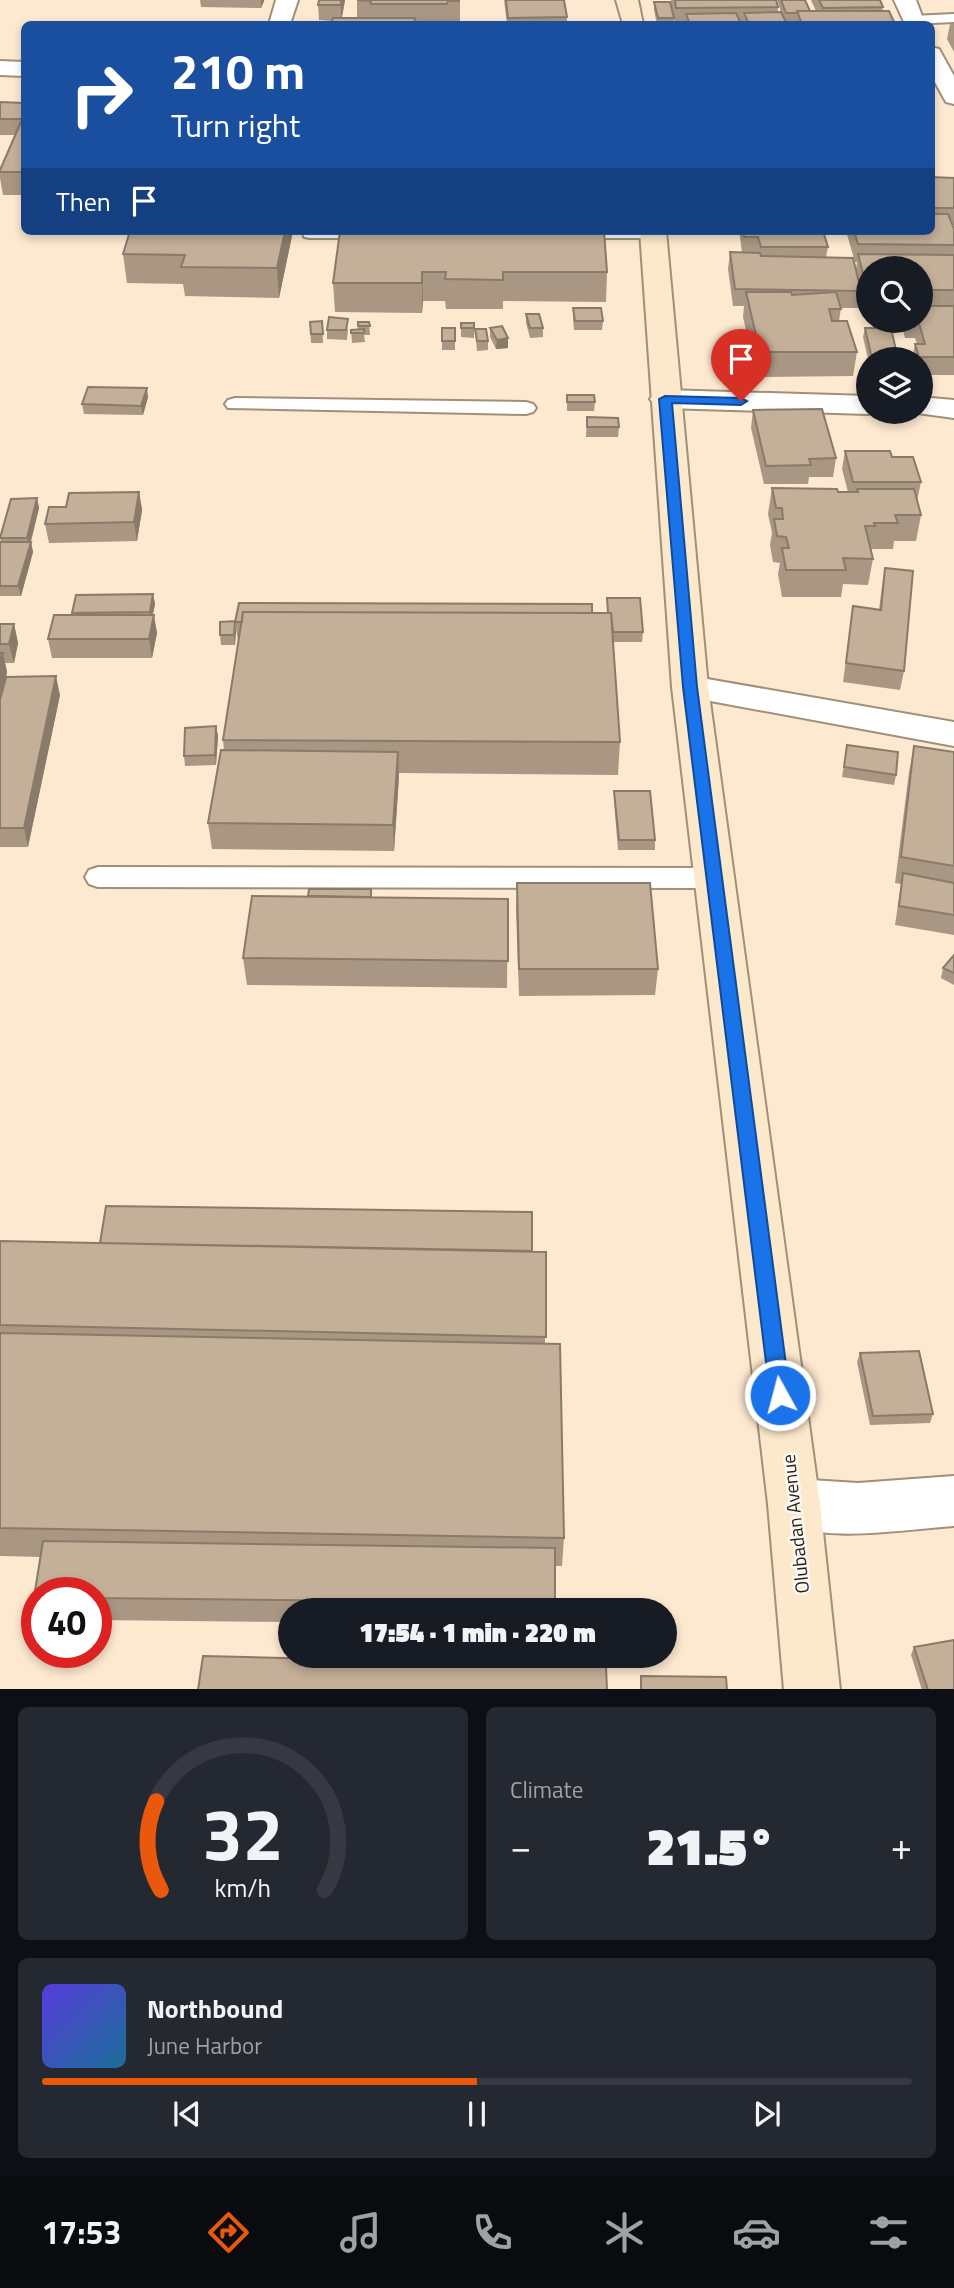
<!DOCTYPE html>
<meta charset="utf-8">
<style>
:root{--surface:#171b24;--page:#242831;--text:#f1f3f6;--muted:#9ea1a6;--line:#363941;--accent:#ea580c}
body{margin:0;font-family:"Titillium Web",sans-serif;background:var(--page);color:var(--text);height:100vh;display:flex;flex-direction:column;font-size:26px;white-space:nowrap}
*{box-sizing:border-box;margin:0}
p{font-size:23px;color:var(--muted)}
.icon{flex:none;width:38px;height:38px;fill:none;stroke:currentColor;stroke-width:2;stroke-linecap:round;stroke-linejoin:round}
.map{position:relative;height:1689px;overflow:hidden}
.drawer{display:flex;flex-direction:column;gap:18px;padding:18px;background:#0d0f14;flex:1}
.drawer>*{flex:none}
.hud{position:absolute;left:21px;top:21px;width:914px;height:214px;border-radius:10px;box-shadow:0 4px 10px #0003;background:#1a4fa0;color:#fff;overflow:hidden}
.controls{position:absolute;left:856px;top:256px;display:grid;gap:14px}
.controls a{display:grid;place-items:center;width:77px;height:77px;border-radius:50%;background:var(--surface);box-shadow:0 4px 10px #0003;font-size:35px}
.speed{position:absolute;left:21px;top:1577px;display:flex;gap:14px;font-size:35px;font-weight:700;text-align:center}
.speed>*{display:grid;place-content:center;width:91px;height:91px;border-radius:50%;background:var(--surface);box-shadow:0 4px 10px #0003;line-height:1}
.speed .limit{border:10px solid #d22;background:#fff;color:#111}
.pin{position:absolute;display:grid;place-items:center;width:60px;height:60px;color:#fff;margin:-72px -30px;border-radius:50% 50% 50% 0;rotate:-45deg;box-shadow:0 0 7px #0007}
.pin .icon{rotate:45deg}
.me{position:absolute;width:77px;margin:-38px;rotate:353deg;stroke-linejoin:round;filter:drop-shadow(0 0 5px #0008)}
.turn{display:flex;align-items:center;gap:24px;height:147px;padding:0 35px;font-size:32px}
.turn .icon{width:91px;height:91px;stroke-width:2.5}
.turn b{display:block;font-size:49px;line-height:60px}
.then{display:flex;align-items:center;height:66px;padding:0 35px;background:#0003;gap:14px;font-size:26px}
.big{font-size:52px;font-weight:800;line-height:1.1}
.drawer .tile{flex:1;display:flex;flex-direction:column;justify-content:center;gap:10px;min-width:0;padding:0 24px;border-radius:10px;background:var(--page)}
.drawer .dial{align-items:center;gap:0}
.dial svg{height:182px;overflow:visible;fill:none;stroke:var(--line);stroke-width:7;stroke-linecap:round;text-anchor:middle}
.dial text{fill:var(--text);stroke:none}
.song{display:flex;align-items:center;gap:21px}
.cover{width:84px;height:84px;border-radius:10px;background:linear-gradient(135deg,hsl(250 70% 55%),hsl(200 70% 35%))}
.played{height:7px;border-radius:4px;background:linear-gradient(90deg,var(--accent) 50%,var(--line) 50%)}
.keys{display:flex;justify-content:space-around;direction:ltr}
.heat{display:flex;justify-content:space-between;align-items:center;font-size:38px;direction:ltr}
.drawer .tiles{flex:1;display:grid;gap:18px;grid-template-columns:1fr 1fr}
.tile:last-child{grid-column:span 2}
.trip{position:absolute;left:278px;top:1598px;width:399px;height:70px;border-radius:35px;background:var(--surface);box-shadow:0 4px 10px #0003;font-weight:800;line-height:70px;text-align:center}
.tabs{display:flex;height:112px;justify-content:space-around;align-items:center;background:#090b0e;color:var(--muted)}
.tabs .icon{width:49px;height:49px}
.tabs .active{color:var(--accent)}
.tabs b{font-size:32px;color:var(--text)}
.map>svg:first-child{display:block}
.lines{fill:none;stroke-linecap:round;stroke-linejoin:round}
.lane-casing{stroke:#a28f79;stroke-width:4}
.street-casing{stroke:#a28f79;stroke-width:4}
.secondary-casing{stroke:#a28f79;stroke-width:4}
.lane{fill:#fff;fill-rule:evenodd}
.street{fill:#fff;fill-rule:evenodd}
.secondary{fill:#fce8ca;fill-rule:evenodd}
.wall{fill:#a99683}
.shaded-wall{fill:#897a6a}
.building{fill:#c4af98;stroke:#897a6a;stroke-width:2}
.route{fill:#1a73e8;stroke:#114b97;stroke-width:2}
.labels{text-anchor:middle;stroke-width:5;stroke-linejoin:round;paint-order:stroke}
.street-label{font-size:19px;fill:#261f16;stroke:#fcf8f3}
</style>
<div class="map">
<svg width="954" height="1690" viewBox="0 0 954 1690">
<rect width="100%" height="100%" fill="#fde8d0"/>
<g class="lines">
<g class="lane-casing">
<path id="lane" d="M954 14V22L912 24 905 20 912 16Z
M303 231H382L384 233 375 238H310L304 237Z
M560 231H660L662 233 653 238H567L561 237Z
M235 398 526 402 533 404 536 408 533 412 526 414 228 408 225 404 228 400Z
M98 867 714 868 723 871 727 878 723 885 714 888 98 887 89 884 85 877 89 870Z"/>
</g>
<g class="street-casing">
<path id="street" d="M276 0H298L290 24H269Z
M894 0H916L925 24H905Z
M931 47 939 49 954 76V104L946 102 931 75Z
M0 61 24 62V76L0 75Z
M665 390 868 396V411H878L868 414 665 408 655 405 650 399 655 393Z
M920 397 954 400V418L910 412 920 411Z
M690 676 954 722V746L678 695 672 687 678 679Z
M954 1476V1526C897 1530 830 1543 776 1522L768 1504 776 1486 794 1479 858 1483Z"/>
</g>
<g class="secondary-casing">
<path id="secondary" d="M616 0H638L643 24H623Z
M640 231H666L708 687 820 1504 840 1690H784L768 1504 672 687Z"/>
</g>
<use href="#lane" class="lane"/>
<use href="#street" class="street"/>
<use href="#secondary" class="secondary"/>
</g>
<path class="wall" d="M200 0H264V1L261 8 201 7Z
M345 0 342 18H357V0H460V22H448V24H449H331L332 21 319 20 318 5Z
M504 0H564L567 17V24H507Z
M671 0H776L778 7V12H781L777 0H805L810 11H816L811 0H880L883 7 882 11 895 24H796V21H786L787 24H743V23H740L741 24H685V23H675L674 18V24H657L654 10V2L671 3Z
M950 24H954V52L947 39Z
M0 102 24 103V195H3L0 178V170L15 135H0Z
M931 157 934 167 932 177 954 178V225H953L954 229V375H920V359H912L915 344H917L915 338H905L901 323 902 320H920V268H868V307H864L861 292 858 308H841L839 321 857 352 853 376 757 377 743 317 744 306H733L728 269 730 252H742L739 231H823L828 247 826 257 856 269 857 262H855L846 231H931Z
M130 231H293L279 298 185 296 183 284 127 283 123 254Z
M340 231 607 272 606 302 503 301V309H446L445 301H423L422 313 335 312 333 283Z
M573 308 603 321 602 330H574L573 318Z
M526 314 543 328V337L530 338 526 323Z
M322 321 323 343H311L310 322Z
M358 322H369L370 335H364L365 342 352 343 351 330 358 329Z
M461 323H474V338L461 337Z
M442 328H455V350H442Z
M490 328 508 348 496 349 490 337Z
M865 328 898 359H868L863 337Z
M348 329 347 340 327 339V330Z
M475 329 488 341V350L477 351Z
M567 395 595 402 594 411H567Z
M148 397 143 415 84 414 82 404Z
M753 410 836 458 833 477H809L808 484H764L751 428Z
M587 417 619 427 618 437H586Z
M845 451 892 457 921 482 917 501 921 515 916 541H894L893 549H871L873 559 868 585 843 584 841 597H782L778 574 780 563 773 562 770 545 772 533 768 514 772 488 848 492 842 469Z
M139 492 142 510 137 541 49 543 45 524 66 507Z
M37 498 39 508 31 542 33 552 21 596H0V542H1L0 538Z
M885 568 904 671 900 690 843 682 853 606 879 610 882 586Z
M153 594 155 604 153 615 157 633 152 658H52L48 639 72 615V613Z
M607 598 643 632 642 642H613L620 742 618 775 399 773 394 851 212 849 208 823 224 750 223 740 239 641H238L235 622 607 613Z
M0 624H14L18 643 14 663H5L7 672 6 677 60 695 28 847H0Z
M236 631 235 645H221L220 635Z
M216 726 218 736 216 765 185 766 184 756Z
M847 745 896 775 894 785 842 777Z
M914 746 954 752V935L895 925 901 884 895 883 909 772Z
M614 791 655 840V850H618L614 801Z
M517 883 658 969 655 995 519 996 516 910Z
M371 889 372 897 508 899 507 988 247 985 243 958 308 896Z
M954 955V985L941 978 943 968Z
M0 1241 546 1252 545 1343 564 1538 562 1566H555V1610H290V1622L96 1620V1592H37V1605L34 1597 41 1557 0 1556Z
M860 1353 933 1414 930 1423 870 1425 857 1362Z
M914 1647 954 1690H922L911 1655Z"/>
<path class="shaded-wall" d="M261 0H264V1L261 8Z
M341 0H345L341 21Z
M285 231H293L279 298 277 268Z
M422 272 423 301 422 313Z
M508 338V348L496 349 497 340Z
M147 388 148 397 143 415 141 406Z
M139 492 142 510 137 541 134 522Z
M37 498 39 508 29 547 27 538Z
M31 542 33 552 21 596 18 586Z
M153 594 155 604 151 622 150 612Z
M154 615 157 633 152 658 149 639Z
M235 621 236 631 235 645 234 635Z
M14 624 18 643 14 663 9 644Z
M3 653 7 672 0 704V666Z
M56 676 60 695 28 847 24 828Z
M216 726 218 736 216 765 215 755Z
M398 752 399 778 394 851 393 825Z"/>
<path class="building" d="M319 0H341V5H318Z
M357 0H459V1H448L447 4H371V1Z
M506 0H564L567 17 508 18Z
M675 0H776L778 7 676 8Z
M781 0H805L810 11H797L798 13H786Z
M819 0H880L883 7 823 8Z
M654 2H670L674 18H658Z
M797 11H889L895 24H802Z
M781 12 787 24H749L744 13Z
M736 13 741 24H690L686 14Z
M333 18H415L414 24H331Z
M0 102 24 103V113L22 119H0Z
M24 115V172H0V170Z
M931 157 934 167H931Z
M931 177 954 178V208H931Z
M931 214H948L954 229V245L858 244 854 231H931Z
M130 231H285L277 268 181 267 185 255 123 254Z
M340 231H604L607 272H503V280L445 279 446 272H422V283H333Z
M743 231H823L828 247H761L758 237H744Z
M730 252 760 253 761 256 853 258 861 291 735 289Z
M858 254 954 255V290H920V268H868L867 289Z
M746 292H791L792 295 836 292 841 309H829L832 321H847L857 352H760Z
M920 306H954V357H919L915 344H925L918 320H915H920Z
M573 308H601L603 321H575Z
M526 314H539L543 328H530Z
M329 317 348 319 346 330H327Z
M322 321 323 334H311L310 322Z
M358 322H369L370 326H358Z
M461 323H474V328H461Z
M502 326 508 338 497 340 490 328Z
M442 328H455V341H442Z
M865 328H891L898 359H872Z
M364 329V333H351V330Z
M475 329H486L488 341H477Z
M88 387 147 388 141 406 82 404Z
M567 395H594L595 402H567Z
M822 409 836 458 809 459 811 465 766 466 753 410Z
M587 417 618 418 619 427H587Z
M845 451H890L892 457H913L921 482H853Z
M772 488 837 489 838 492H858L857 489H914L921 515H895L898 523H874L875 526H865L873 559 843 558 846 570H786L782 548H789L786 537 777 536 774 519H783L782 508H776Z
M139 492 134 522 45 524 49 507H66L69 493Z
M37 498 27 538H0L11 499Z
M0 542H31L18 586H0Z
M885 568 913 571 904 671 846 663 853 606 881 610Z
M153 594 150 612 72 613 76 595Z
M607 598H640L643 632H613L611 613H608Z
M239 603 592 604V613L243 612 242 622H235Z
M243 612 611 613 620 742 223 740Z
M54 615H154L149 639H48Z
M235 621 234 635H220V622Z
M0 624H14L9 644H0Z
M0 653H3L0 666Z
M56 676 24 828H0V700L6 677Z
M216 726 215 755 184 756 185 728Z
M847 745 898 752 896 775 844 767Z
M914 746 954 752V866L901 857Z
M221 750 398 752 393 825 208 823Z
M614 791H650L655 840H619Z
M903 873 954 883V915L899 906Z
M517 883H650L658 969H519Z
M309 889H371V897L308 896Z
M252 896 508 899V961L243 958Z
M954 955V973L943 968Z
M106 1206 532 1212V1251L100 1243Z
M0 1241 546 1252V1337L0 1325Z
M0 1333 560 1344 564 1538 0 1528Z
M919 1351 933 1414 873 1416 860 1353Z
M43 1541 555 1548V1603L96 1598V1592H37V1597H34Z
M954 1640V1690H928L914 1647Z
M203 1656 606 1666 607 1690H198Z
M641 1676 726 1677 727 1690H641Z"/>
<path class="route" d="M665 396 741 398 747 401 741 405 672 403 697 687 790 1395 787 1402 780 1405 773 1402 770 1395 683 687 659 399Z"/>
<g class="labels">
<g class="street-label">
<text transform="translate(795 1524) rotate(-96)" y="7">Olubadan Avenue</text>
</g>
</g>
</svg>
<div class="controls">
<a><svg class="icon" aria-label="search" viewBox="0 0 24 24"><circle cx="10" cy="10" r="6"/><path d="M15 15l6 6"/></svg></a>
<a><svg class="icon" aria-label="layers" viewBox="0 0 24 24"><path d="M12 4l9 5-9 5-9-5zM3 14l9 5 9-5"/></svg></a>
</div>
<div class="speed"><div class="limit">40</div></div>
<div class="pin" style="left:741px;top:401px;background:#d93025"><svg class="icon" aria-label="arrive" viewBox="0 0 24 24"><path d="M6 21V4h12l-3 4 3 4H6"/></svg></div>
<svg class="me" style="left:780px;top:1395px" viewBox="-20 -20 40 40"><circle r="17" fill="#1a73e8" stroke="#fff" stroke-width="3"/><path d="M0-11L8 9 0 5-8 9z" fill="#fff"/></svg>
<div class="trip">17:54 · 1 min · 220 m</div>
<div class="hud">
<div class="turn"><svg class="icon" aria-label="right" viewBox="0 0 24 24"><path d="M7 20v-9h11M14 6l5 5-5 5"/></svg><div><b>210 m</b>Turn right</div></div>
<div class="then">Then<svg class="icon" aria-label="arrive" viewBox="0 0 24 24"><path d="M6 21V4h12l-3 4 3 4H6"/></svg></div>
</div>
</div>
<section class="drawer">
<div class="tiles">
<div class="tile dial"><svg viewBox="0 0 100 80">
<path d="M14 69A42 42 0 1 1 86 69"/>
<path d="M14 69A42 42 0 0 1 12 30" stroke="#ea580c"/>
<text x="50" y="56" font-size="32" font-weight="700">32</text>
<text x="50" y="72" font-size="11">km/h</text>
</svg></div>
<div class="tile"><p>Climate</p>
<div class="heat"><a>−</a><b class="big">21.5°</b><a>+</a></div>
</div>
<div class="tile">
<div class="song"><i class="cover"></i><div><b>Northbound</b><p>June Harbor</p></div></div>
<div class="played"></div>
<div class="keys"><svg class="icon" aria-label="previous" viewBox="0 0 24 24"><path d="M18 5L8 12l10 7zM5 5v14"/></svg><svg class="icon" aria-label="pause" viewBox="0 0 24 24"><path d="M8 5v14M16 5v14"/></svg><svg class="icon" aria-label="next" viewBox="0 0 24 24"><path d="M6 5l10 7-10 7zM19 5v14"/></svg></div>
</div>
</div>
</section>
<nav class="tabs">
<b>17:53</b>
<svg class="icon active" aria-label="directions" viewBox="0 0 24 24"><path d="M12 3l9 9-9 9-9-9zM9 14v-3h6M13 9l2 2-2 2"/></svg>
<svg class="icon" aria-label="music" viewBox="0 0 24 24"><path d="M9 18V5l10-2v13"/><circle cx="6" cy="18" r="3"/><circle cx="16" cy="16" r="3"/></svg>
<svg class="icon" aria-label="phone" viewBox="0 0 24 24"><path d="M5 4h4l2 5-3 2q2 4 5 5l2-3 5 2v4C11 20 4 13 5 4z"/></svg>
<svg class="icon" aria-label="climate" viewBox="0 0 24 24"><path d="M12 3v18M4 7l16 10M4 17L20 7"/></svg>
<svg class="icon" aria-label="car" viewBox="0 0 24 24"><path d="M5 17H2v-5l4-1 3-4h7l3 4 3 1v5h-3M9 17h6M6 11h13"/><circle cx="7" cy="17" r="2"/><circle cx="17" cy="17" r="2"/></svg>
<svg class="icon" aria-label="filters" viewBox="0 0 24 24"><path d="M4 7h16M4 17h16"/><circle cx="9" cy="7" r="2"/><circle cx="15" cy="17" r="2"/></svg>
</nav>
